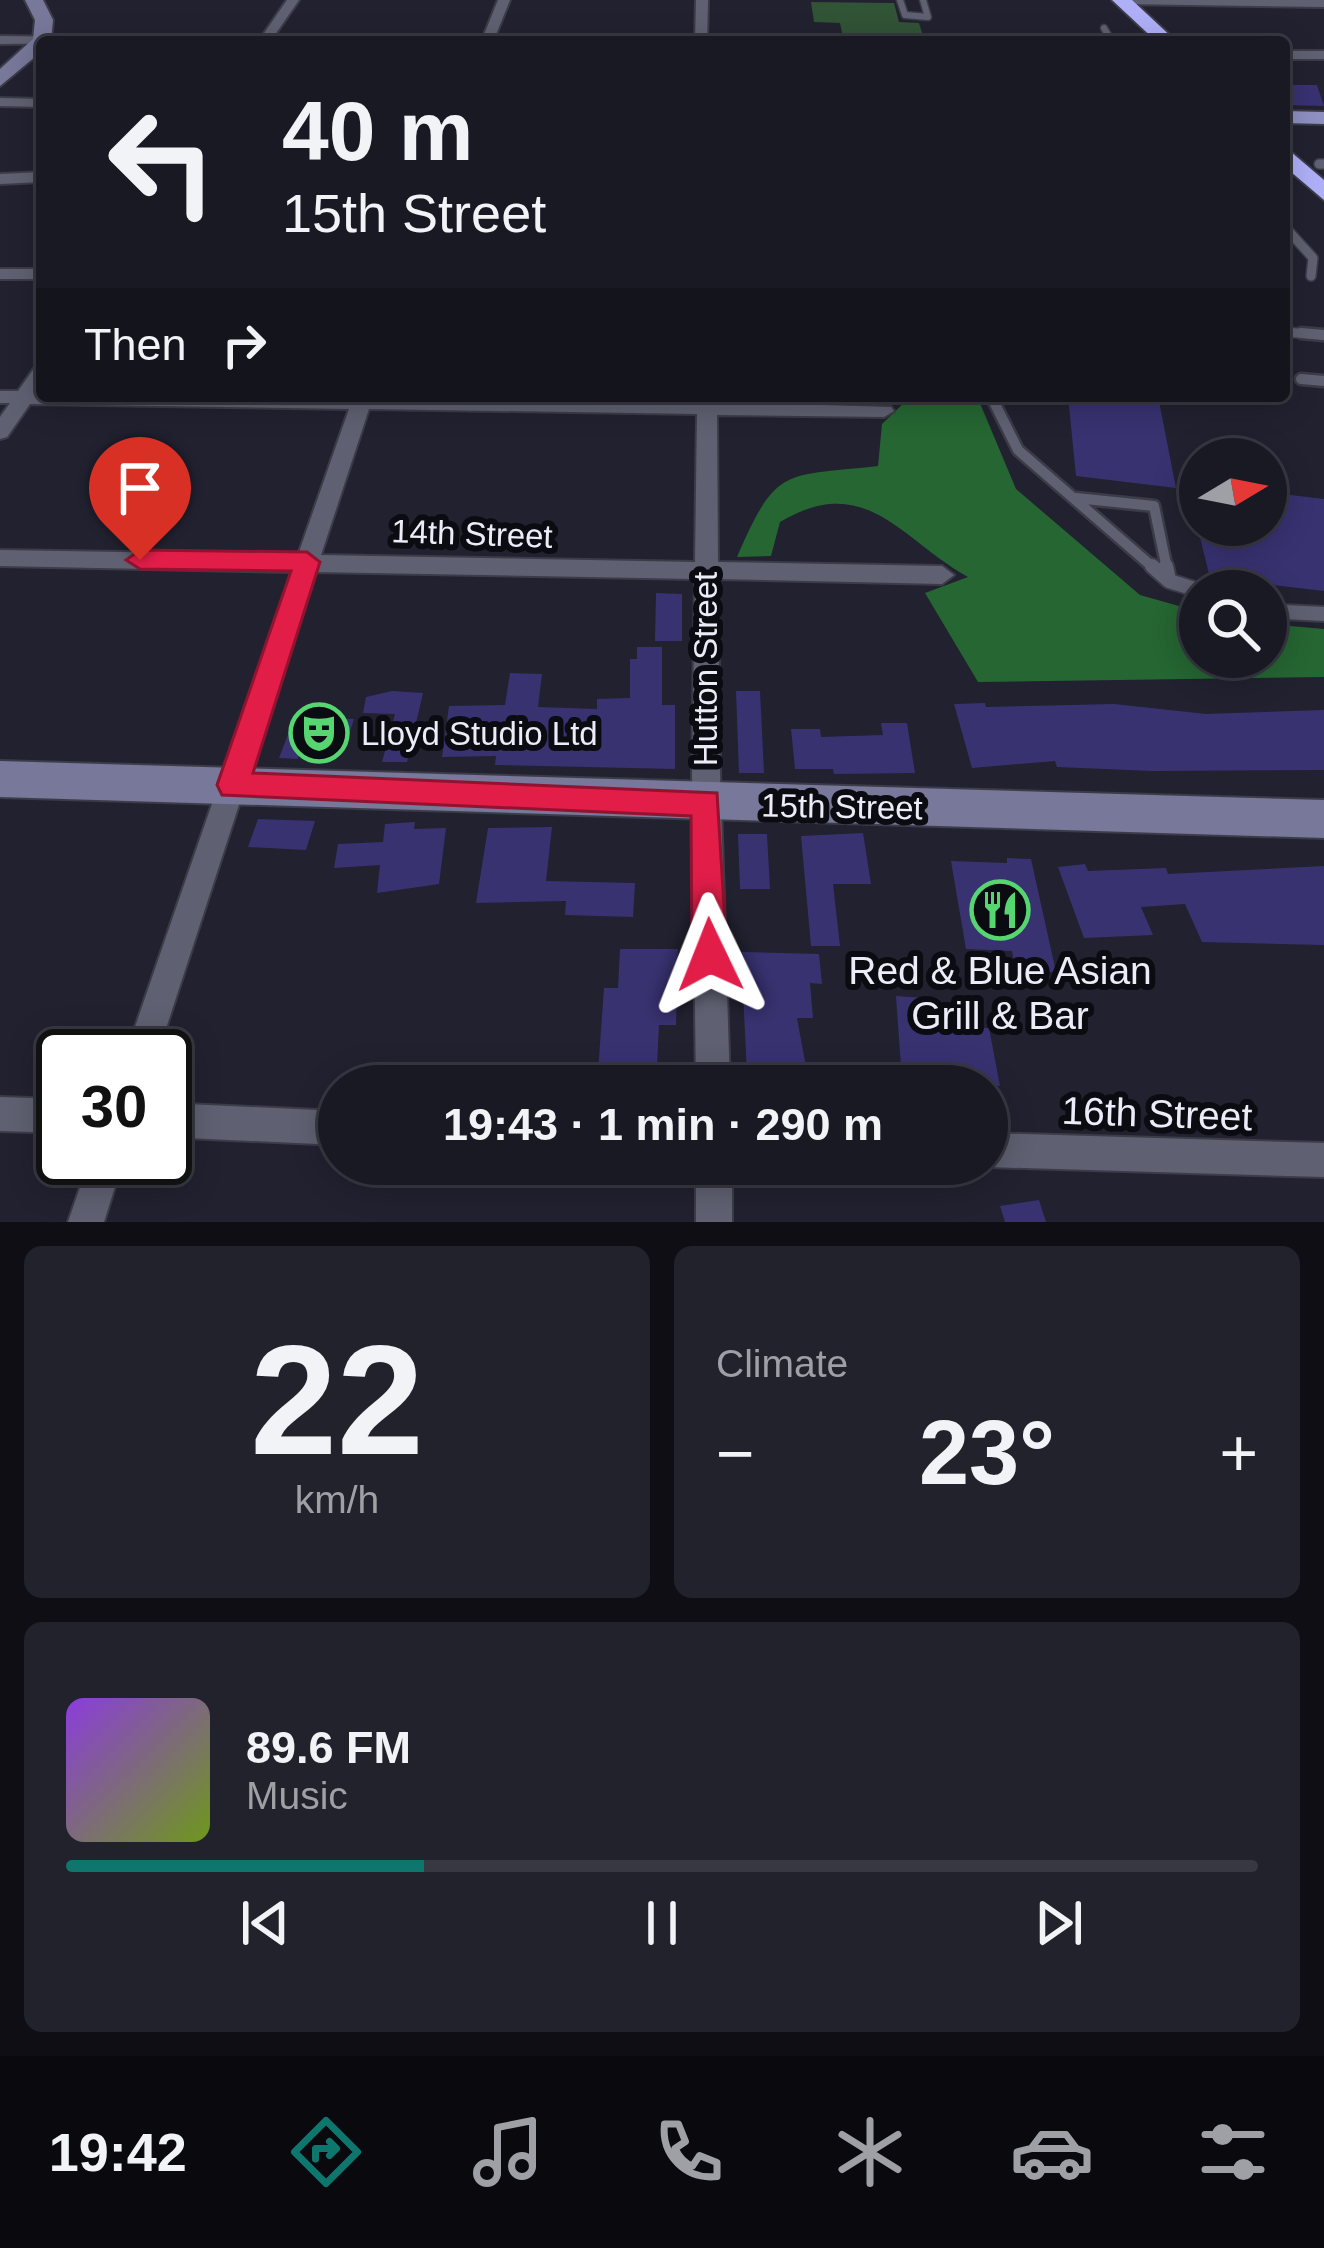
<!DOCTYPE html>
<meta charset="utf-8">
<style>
:root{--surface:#191924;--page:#22222c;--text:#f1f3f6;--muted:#9fa0a6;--line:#373841;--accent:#0f766e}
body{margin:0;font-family:Arial,sans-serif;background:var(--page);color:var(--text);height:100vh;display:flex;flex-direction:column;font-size:45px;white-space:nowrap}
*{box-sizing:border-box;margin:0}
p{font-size:39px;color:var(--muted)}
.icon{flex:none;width:66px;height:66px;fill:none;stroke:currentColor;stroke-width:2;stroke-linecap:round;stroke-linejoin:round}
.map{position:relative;height:1222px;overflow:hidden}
.side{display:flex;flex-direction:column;gap:24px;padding:24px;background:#0e0e14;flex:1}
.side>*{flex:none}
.hud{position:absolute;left:36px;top:36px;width:1254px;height:366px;border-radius:12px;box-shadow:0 6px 30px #0003,0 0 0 3px var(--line);background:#191924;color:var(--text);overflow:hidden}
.needle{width:78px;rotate:80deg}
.buttons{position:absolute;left:1179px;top:438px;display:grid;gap:24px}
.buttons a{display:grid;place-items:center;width:108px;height:108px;border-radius:50%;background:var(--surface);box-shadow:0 6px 30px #0003,0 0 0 3px var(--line);font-size:60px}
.speed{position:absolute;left:36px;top:1029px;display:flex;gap:24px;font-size:60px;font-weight:700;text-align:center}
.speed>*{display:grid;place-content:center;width:156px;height:156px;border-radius:50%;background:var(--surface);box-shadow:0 6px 30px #0003,0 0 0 3px var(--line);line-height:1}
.speed .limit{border:6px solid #111;border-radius:18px;background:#fff;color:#111}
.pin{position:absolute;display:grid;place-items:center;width:102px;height:102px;color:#fff;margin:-123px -51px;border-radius:50% 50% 50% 0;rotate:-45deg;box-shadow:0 0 12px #0007}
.pin .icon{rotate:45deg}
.me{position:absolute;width:132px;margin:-66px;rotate:358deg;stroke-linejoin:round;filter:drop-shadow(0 0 9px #0008)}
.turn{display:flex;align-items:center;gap:42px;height:252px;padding:0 48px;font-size:54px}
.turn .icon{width:156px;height:156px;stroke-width:2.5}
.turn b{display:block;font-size:84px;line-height:102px}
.then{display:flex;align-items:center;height:114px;padding:0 48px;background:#0003;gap:24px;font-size:45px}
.big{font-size:90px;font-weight:700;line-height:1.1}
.side .tile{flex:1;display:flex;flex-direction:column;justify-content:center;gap:18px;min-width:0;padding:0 42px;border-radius:18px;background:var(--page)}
.side .dial{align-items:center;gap:0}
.dial b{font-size:156px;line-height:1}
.song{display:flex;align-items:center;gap:36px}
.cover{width:144px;height:144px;border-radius:18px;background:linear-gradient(135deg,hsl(270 70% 55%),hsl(80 70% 35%))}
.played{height:12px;border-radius:6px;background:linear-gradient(90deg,var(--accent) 30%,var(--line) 30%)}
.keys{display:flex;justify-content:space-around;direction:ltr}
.heat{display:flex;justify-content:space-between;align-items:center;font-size:66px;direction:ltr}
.side .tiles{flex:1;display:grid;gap:24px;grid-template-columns:1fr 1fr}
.tile:last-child{grid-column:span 2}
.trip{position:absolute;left:318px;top:1065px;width:690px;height:120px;border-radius:60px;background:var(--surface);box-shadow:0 6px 30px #0003,0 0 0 3px var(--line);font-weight:700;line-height:120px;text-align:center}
.tabs{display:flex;height:192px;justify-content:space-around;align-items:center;background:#0a0a0e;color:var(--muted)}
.tabs .icon{width:84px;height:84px}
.tabs .on{color:var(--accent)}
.tabs b{font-size:54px;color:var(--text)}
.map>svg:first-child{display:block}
.green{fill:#315336}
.forest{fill:#256632}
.building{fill:#383271}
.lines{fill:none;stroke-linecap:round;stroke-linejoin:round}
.lane-far3-casing{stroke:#3c3c48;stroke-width:9}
.lane-far2-casing{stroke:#3c3c48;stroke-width:12}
.lane-far1-casing{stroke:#3c3c48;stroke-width:15}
.lane-casing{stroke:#3c3c48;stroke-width:18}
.street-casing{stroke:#3c3c48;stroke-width:4}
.secondary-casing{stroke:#3c3c48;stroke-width:4}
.primary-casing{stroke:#3c3c48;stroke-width:4}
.highway-casing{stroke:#3c3c48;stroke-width:4}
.lane-far3{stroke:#5f6071;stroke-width:6}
.lane-far2{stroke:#5f6071;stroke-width:9}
.lane-far1{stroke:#5f6071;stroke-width:10}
.lane{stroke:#5f6071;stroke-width:14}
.street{fill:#5f6071;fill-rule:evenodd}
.secondary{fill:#77789a;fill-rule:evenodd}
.primary{fill:#8f8fc2;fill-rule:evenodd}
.highway{fill:#afaff8;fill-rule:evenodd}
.route{fill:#e11d48;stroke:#92132f;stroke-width:3}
.labels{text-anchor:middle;stroke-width:12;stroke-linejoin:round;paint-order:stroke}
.street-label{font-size:33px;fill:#ebecf7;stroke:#0b0b12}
.poi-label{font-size:33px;fill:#ebecf7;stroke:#0b0b12;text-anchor:start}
.near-poi-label{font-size:39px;fill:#ebecf7;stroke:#0b0b12}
.near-street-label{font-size:39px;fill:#ebecf7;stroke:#0b0b12}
</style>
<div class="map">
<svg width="1324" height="1222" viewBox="0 0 1324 1222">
<rect width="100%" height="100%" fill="#212130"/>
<path class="green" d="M811 2 894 3 899 22 919 23 925 42H844L840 23 814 22Z"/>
<path class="forest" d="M911 396H977L1016 489 1140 595 1200 612V657H1266V624L1324 629V677L978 682 925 593 968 577C900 539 866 471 780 522L771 556 737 557C777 464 785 477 878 466L882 424Z"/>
<path class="building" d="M1284 85H1317L1324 106 1284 105Z
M1068 396H1158L1176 488 1076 476Z
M1266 492 1324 499V591L1210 578 1197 525H1266Z
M656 593 682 594V641H655Z
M637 647H662V705H675V769L495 765 496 756 442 757 449 706 505 705 510 673 542 674 538 707 597 709V699L630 698V659H637Z
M392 691 423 693 407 762H382L395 714 363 713 366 697Z
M736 691H760L764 773H739Z
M985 703 986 707 1114 704 1206 714 1324 710V770L1152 771 1057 767 1055 761 972 768 954 704Z
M295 716 354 719 344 750 302 747 298 759 279 758Z
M881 723H907L915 773 834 774 833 769H795L791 729H820L821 737 883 735Z
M258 819 315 821 306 850 248 847Z
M415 822 414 829 446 828 439 884 377 893 380 865 334 868 338 844 383 842 385 824Z
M552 827 546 881 635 883 633 917 565 915 566 901 476 903 488 828Z
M863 833 871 884H833L840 946H811L801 836Z
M738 834H767L770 889H740Z
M1007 858 1031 859 1056 972 1016 971 1012 951 966 949 951 861 1007 863Z
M1085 864 1088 871 1166 868 1168 874 1324 866V945L1202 942 1185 904 1141 907 1153 935 1084 938 1058 867Z
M620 949H678L676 1025H659L656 1086H597L604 988H618Z
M741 952 819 954 822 984 810 983 813 1018H797L806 1067 747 1073Z
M896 996 939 999 942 1027 989 1028 1000 1086 902 1081Z
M1039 1200 1046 1222H1005L1000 1206Z"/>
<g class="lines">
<g class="lane-far3-casing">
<path id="lane-far3" d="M900 0 905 15 928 17 923 0
M1104 28 1112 42"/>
</g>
<g class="lane-far2-casing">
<path id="lane-far2" d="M1319 164H1324
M1284 226 1313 258 1311 276
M1284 332 1324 335"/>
</g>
<g class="lane-far1-casing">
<path id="lane-far1" d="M1301 333 1324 335
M1301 379 1324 381
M991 396 1018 450 1155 569
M1076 498 1154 506 1167 569"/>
</g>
<g class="lane-casing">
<path id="lane" d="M1152 566 1169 581 1201 591
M1166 566 1169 580
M1266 611 1324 614"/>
</g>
<g class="street-casing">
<path id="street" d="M287 0H299L270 42H258Z
M498 0H510L493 42H481Z
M696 0H708L707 42H695Z
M1116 0H1324V7L1122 4Z
M0 36 162 38 168 42 0 44Z
M1284 51H1324V59H1284Z
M0 98 42 99V107L0 106Z
M42 172V182L0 184V174Z
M0 269H42V279H0Z
M42 365V385L38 391 42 392V396L697 402V396H717V402L891 407 894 411 884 417 717 415 718 562 942 566 954 575 942 584 718 579 720 775 730 1086H696L692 775 695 579 315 572 157 1056H125L292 572 0 566V550L298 555 349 409 30 404 7 437 0 439V417L10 403H0V391H18L35 367ZM369 409 697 414 695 562 321 555Z
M0 1097 63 1099V1133L0 1131Z
M165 1103 339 1111V1145L165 1137Z
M987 1133 1324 1143V1177L987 1167 979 1164H987Z
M90 1158H124L104 1222H68Z
M696 1164H732V1222H696Z"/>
</g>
<g class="secondary-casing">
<path id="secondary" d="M25 0H43L53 20 51 41 42 42V51L0 86V69L33 39 35 20Z
M0 761 1324 800V838L0 797Z"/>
</g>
<g class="primary-casing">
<path id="primary" d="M1284 111 1324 112V124L1284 123Z"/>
</g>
<g class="highway-casing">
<path id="highway" d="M1112 0H1132L1177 42H1157Z
M1284 146 1324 180V200L1284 166Z"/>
</g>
<use href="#lane-far3" class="lane-far3"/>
<use href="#lane-far2" class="lane-far2"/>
<use href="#lane-far1" class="lane-far1"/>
<use href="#lane" class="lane"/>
<use href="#street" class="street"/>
<use href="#secondary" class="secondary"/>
<use href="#primary" class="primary"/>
<use href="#highway" class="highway"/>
</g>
<path class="route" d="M140 550 307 552 320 562 253 773 717 793 727 955 722 967 710 972 697 967 692 955 691 816 222 795 217 785 291 571 140 569 126 560Z"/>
<defs>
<g id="theatre-ring" transform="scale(3)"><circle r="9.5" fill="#0b0b12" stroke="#56d671" stroke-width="1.5"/><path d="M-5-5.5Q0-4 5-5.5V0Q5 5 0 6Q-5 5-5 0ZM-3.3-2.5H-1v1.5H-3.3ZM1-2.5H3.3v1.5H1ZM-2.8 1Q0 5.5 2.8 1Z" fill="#56d671"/></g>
<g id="restaurant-ring" transform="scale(3)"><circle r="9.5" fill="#0b0b12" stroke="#56d671" stroke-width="1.5"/><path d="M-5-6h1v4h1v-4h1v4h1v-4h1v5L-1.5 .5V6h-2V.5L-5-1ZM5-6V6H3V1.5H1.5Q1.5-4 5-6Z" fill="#56d671"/></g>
</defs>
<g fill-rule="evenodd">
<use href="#theatre-ring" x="319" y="733"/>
<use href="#restaurant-ring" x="1000" y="910"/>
</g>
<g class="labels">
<g class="street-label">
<text transform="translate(472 533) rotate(2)" y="12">14th Street</text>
<text transform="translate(705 669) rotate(-90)" y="12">Hutton Street</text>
<text transform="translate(842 806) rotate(1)" y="12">15th Street</text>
</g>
<g class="poi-label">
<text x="361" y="745">Lloyd Studio Ltd</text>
</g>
<g class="near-poi-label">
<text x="1000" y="984">Red &amp; Blue Asian<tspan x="1000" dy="45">Grill &amp; Bar</tspan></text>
</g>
<g class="near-street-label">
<text transform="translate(1157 1113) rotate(2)" y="14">16th Street</text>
</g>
</g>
</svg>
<div class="buttons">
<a><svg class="needle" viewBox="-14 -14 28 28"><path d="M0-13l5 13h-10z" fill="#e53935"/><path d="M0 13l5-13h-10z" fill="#9fa0a6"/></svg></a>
<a><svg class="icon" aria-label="search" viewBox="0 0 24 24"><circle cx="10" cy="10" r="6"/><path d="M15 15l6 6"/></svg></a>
</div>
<div class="speed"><div class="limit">30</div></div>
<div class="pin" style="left:140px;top:560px;background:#d93025"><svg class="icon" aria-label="arrive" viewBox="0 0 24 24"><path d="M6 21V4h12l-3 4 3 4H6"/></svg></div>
<svg class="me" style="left:710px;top:955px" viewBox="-20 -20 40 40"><path d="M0-17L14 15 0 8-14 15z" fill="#e11d48" stroke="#fff" stroke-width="4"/></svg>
<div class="trip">19:43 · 1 min · 290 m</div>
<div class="hud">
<div class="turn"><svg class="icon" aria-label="left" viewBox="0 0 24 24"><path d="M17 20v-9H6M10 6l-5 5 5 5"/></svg><div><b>40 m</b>15th Street</div></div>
<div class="then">Then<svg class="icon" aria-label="right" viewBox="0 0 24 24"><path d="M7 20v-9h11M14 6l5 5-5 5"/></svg></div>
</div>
</div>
<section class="side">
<div class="tiles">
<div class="tile dial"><b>22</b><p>km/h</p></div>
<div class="tile"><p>Climate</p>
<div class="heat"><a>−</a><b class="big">23°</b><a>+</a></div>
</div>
<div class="tile">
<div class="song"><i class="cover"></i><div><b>89.6 FM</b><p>Music</p></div></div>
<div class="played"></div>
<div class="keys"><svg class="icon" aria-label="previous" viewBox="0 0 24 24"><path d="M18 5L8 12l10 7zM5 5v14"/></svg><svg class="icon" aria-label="pause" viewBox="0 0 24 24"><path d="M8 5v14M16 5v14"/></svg><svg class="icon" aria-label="next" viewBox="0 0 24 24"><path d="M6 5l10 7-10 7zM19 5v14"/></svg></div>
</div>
</div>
</section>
<nav class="tabs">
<b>19:42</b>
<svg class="icon on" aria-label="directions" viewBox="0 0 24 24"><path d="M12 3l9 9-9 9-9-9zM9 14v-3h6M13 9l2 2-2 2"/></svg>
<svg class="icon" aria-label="music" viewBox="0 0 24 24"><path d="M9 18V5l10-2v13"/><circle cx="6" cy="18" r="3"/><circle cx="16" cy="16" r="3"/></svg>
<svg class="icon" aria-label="phone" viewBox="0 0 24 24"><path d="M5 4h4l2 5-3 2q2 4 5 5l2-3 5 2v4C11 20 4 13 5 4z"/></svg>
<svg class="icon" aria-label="climate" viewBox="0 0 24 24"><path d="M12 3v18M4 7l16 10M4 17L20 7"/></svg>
<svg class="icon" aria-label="car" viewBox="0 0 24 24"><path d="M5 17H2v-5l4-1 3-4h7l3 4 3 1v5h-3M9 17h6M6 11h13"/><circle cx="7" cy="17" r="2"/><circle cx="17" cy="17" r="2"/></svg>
<svg class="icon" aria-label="filters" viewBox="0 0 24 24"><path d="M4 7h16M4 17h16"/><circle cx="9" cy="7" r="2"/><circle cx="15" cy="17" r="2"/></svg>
</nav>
